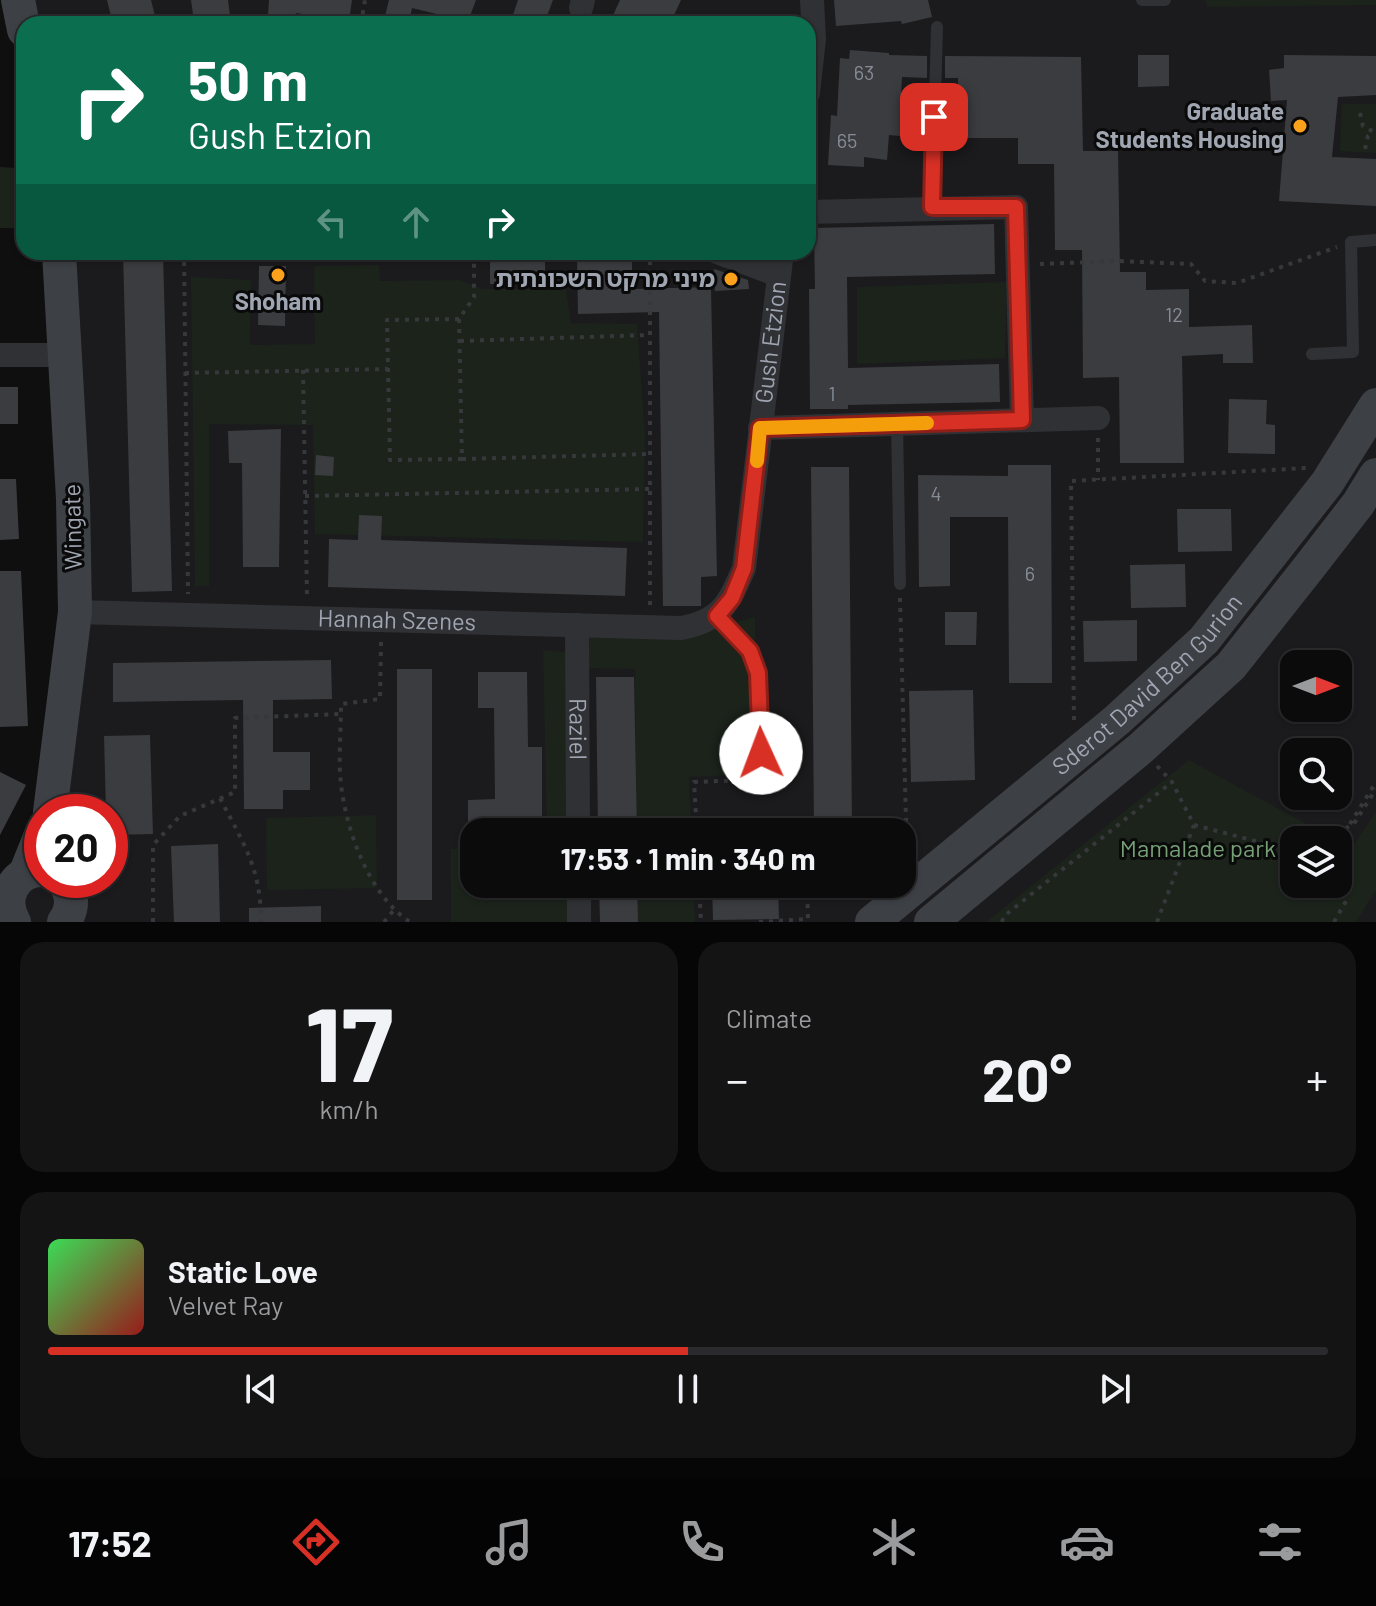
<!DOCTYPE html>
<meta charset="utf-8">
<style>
:root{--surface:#0b0b0c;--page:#141415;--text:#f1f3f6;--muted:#9a9b9d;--line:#2b2b2d;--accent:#d93025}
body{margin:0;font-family:Barlow,"Noto Sans Hebrew",sans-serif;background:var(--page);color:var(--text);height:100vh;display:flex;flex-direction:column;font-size:30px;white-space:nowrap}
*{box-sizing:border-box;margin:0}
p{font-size:26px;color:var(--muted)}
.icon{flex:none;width:44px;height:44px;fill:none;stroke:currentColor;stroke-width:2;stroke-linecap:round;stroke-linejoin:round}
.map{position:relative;height:922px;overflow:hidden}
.panel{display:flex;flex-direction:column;gap:20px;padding:20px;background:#060607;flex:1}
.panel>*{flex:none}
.top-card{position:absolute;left:16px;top:16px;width:800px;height:244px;border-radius:24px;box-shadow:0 2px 6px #0004,0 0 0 2px var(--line);background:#0b6e4f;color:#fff;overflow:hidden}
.needle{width:52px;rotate:90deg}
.buttons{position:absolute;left:1280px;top:650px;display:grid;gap:16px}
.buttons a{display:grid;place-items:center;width:72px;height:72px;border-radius:16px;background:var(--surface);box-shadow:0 2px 6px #0004,0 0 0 2px var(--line);font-size:40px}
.speed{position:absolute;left:24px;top:794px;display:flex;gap:16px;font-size:40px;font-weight:700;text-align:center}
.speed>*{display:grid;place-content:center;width:104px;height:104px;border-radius:50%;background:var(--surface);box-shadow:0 2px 6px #0004,0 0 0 2px var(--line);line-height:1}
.speed .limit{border:12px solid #d22;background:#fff;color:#111}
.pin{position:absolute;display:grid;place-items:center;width:68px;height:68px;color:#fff;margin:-34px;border-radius:16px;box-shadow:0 4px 12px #0006}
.me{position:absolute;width:88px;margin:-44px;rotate:358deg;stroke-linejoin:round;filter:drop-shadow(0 0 6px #0008)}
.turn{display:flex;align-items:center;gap:28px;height:168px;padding:0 40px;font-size:36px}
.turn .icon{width:104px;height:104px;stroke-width:2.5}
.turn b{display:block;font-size:56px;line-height:68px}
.lanes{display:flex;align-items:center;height:76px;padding:0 40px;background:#0003;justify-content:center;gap:40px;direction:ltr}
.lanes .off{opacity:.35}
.big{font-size:60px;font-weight:700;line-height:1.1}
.panel .tile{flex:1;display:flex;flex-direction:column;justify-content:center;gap:12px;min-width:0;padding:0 28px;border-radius:24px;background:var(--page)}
.panel .dial{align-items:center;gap:0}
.dial b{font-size:104px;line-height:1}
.song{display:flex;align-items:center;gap:24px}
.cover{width:96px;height:96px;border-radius:12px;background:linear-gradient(135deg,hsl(130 70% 55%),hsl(0 70% 35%))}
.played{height:8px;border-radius:4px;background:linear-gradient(90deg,var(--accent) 50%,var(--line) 50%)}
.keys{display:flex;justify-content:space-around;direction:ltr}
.heat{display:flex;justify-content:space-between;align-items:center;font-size:44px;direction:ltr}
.panel .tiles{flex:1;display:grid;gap:20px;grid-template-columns:1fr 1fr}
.tile:last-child{grid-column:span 2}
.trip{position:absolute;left:460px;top:818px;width:456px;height:80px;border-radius:24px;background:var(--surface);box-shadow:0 2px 6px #0004,0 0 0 2px var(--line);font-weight:700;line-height:80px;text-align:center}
.dock{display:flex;height:128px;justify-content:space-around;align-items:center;background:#040405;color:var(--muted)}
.dock .icon{width:56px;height:56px}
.dock .active{color:var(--accent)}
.dock b{font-size:36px;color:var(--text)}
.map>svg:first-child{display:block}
.built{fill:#1b1b1d;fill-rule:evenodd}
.green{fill:#1b231b}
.building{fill:#3b3c40}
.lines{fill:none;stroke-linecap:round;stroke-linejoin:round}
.path{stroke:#36383c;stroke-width:4;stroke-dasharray:4 6;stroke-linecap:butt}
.lane{stroke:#303135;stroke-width:12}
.street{stroke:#303135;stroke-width:24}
.secondary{stroke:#3d4045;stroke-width:34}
.route-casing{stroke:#8d1f18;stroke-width:20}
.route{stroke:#d93025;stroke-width:14}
.slow{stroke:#f59e0b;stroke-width:14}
.poi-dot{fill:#fca11b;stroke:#0a0a0b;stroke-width:3}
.labels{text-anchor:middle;stroke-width:6;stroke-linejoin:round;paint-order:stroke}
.number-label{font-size:20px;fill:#868c96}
.poi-label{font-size:24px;font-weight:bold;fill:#9fa6b2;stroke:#0a0a0b;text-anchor:end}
.street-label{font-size:24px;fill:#9fa6b2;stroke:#0a0a0b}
.park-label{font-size:24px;fill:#759f74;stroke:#0a0a0b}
</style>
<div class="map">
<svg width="1376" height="922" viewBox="0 0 1376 922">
<rect width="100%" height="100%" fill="#0f0f10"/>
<path class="built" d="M5 0H1376V922H27L0 894 36 818 63 616 48 252H808V24H24V99ZM1294 664H1338V708H1294ZM1294 752H1338V796H1294ZM42 812H110V880H42ZM474 832H902V884H474ZM1294 840H1338V884H1294Z"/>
<path class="green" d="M1206 0H1376V5L1207 7Z
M1342 104H1376V153L1340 151Z
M0 167 18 168 24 203V228H0Z
M379 265 380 281 460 280 483 289H566L571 323 637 324 645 435 643 542 315 534 313 425 209 424V586H195L191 277 251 280 250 345 315 344 314 266Z
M1007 282 1005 358 857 364V287Z
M755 617 758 774 689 777 691 832H636L635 669 585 668 583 634 672 637Z
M543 650 570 653 573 832H547Z
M1189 760 1336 840H1294V884H1338V841L1352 848 1376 812V890L1356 922H986Z
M376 815 377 888 267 890 266 818Z
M474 848V884H574V922H451V849Z
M637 884H693L695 922H637Z"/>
<path class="building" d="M107 0H151L157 24H113Z
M191 0H228L230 16 194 21Z
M269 0H352L349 21 296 13 295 17 268 15Z
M389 0H476L467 24H442L445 16 412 8 409 24H383Z
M518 0H553L544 24H510Z
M620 0H681L670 24H609Z
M834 0H928L932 17 902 24 901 21 836 26Z
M850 50 889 53V55L927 56V78L902 77 900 116 912 117 910 137 889 135 887 160 864 157V167L828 165 831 115 837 116 840 58 849 59Z
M1138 55H1169V86L1138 87Z
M1284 55 1376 56V95L1338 97 1332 157 1376 159V206L1279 201 1287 100 1271 101 1269 70 1284 68Z
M945 56 1081 57 1083 151H1118L1120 272H1146V290L1189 289V327L1252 325 1253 363H1223V354L1182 356 1184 463H1120L1119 377 1083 378 1082 250H1055L1054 164H1018V138H958V78H945Z
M994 224 995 274 847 277 848 368 999 364 1000 402 848 405V409H810L809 289H815L814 228Z
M123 252H163L172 591 132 592Z
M490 252H545V283L490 284Z
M632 257V289L711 287 717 576 701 577V606H663L659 312 578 314 577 258Z
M259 266H286L285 326 258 325Z
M714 269 748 280 749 289 715 291Z
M0 387H18V424H0Z
M1229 399 1267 400 1266 424 1275 425V454L1228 453Z
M281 429 279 567H243L242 463H229L228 431Z
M316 455 334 457 333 476 315 475Z
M1008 465H1051L1052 683H1009L1008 517H950V586L919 587 918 475 1008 476Z
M811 467H849L852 832H814Z
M0 479H16L19 539 0 540Z
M1177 509H1231L1232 551 1178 552Z
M359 515 382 516 381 540 627 548 625 596 328 587 329 539 358 540Z
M1185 564 1186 607 1131 608 1130 565Z
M0 571H21L28 726 0 727Z
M945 612H977L976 645H945Z
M1137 620V661L1084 662 1083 621Z
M331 660 332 699 273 700V752H310V790H283V809H244L243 700 113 702V663Z
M397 669H432V900H397Z
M478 672H527L528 747H542V832H468V800L495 799 494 708H478Z
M596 677H634L637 832H598Z
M973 690 975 780 911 782 909 691Z
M150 735 153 834 110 835V812H106L104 736Z
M0 772 26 785 0 835Z
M218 844 220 922H174L171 846Z
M599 884H637L638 922H600Z
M712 884H778L779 919 713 920Z
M321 906V922H249V908Z"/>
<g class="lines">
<path class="path" d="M361 24 365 0
M1360 113 1363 126 1376 133
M1365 149 1368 136 1372 132
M184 252 188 594
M1040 264 1118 261 1191 264 1205 281 1237 283 1337 247
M459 319 387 320 390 460 462 459 459 319 474 297V252
M460 341 649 335
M303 370 307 596
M185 373 388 369
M1098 438V480
M462 459 650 454
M305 496 650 489
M900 598 907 857
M650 605V252
M381 642 380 699 341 704C341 727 339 750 340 773 343 823 367 894 410 922
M1074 720 1071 481 1307 468
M1157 766 1172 782 1194 825 1157 922
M220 798C244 845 261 868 261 922
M1350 824 1376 782
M1194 825 1294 851
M697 832 694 782 748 780
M1329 840 1355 822 1376 789
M699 884 701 922
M153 922V845L180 816 235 792V718L341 714
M384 922 393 911
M759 922 808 919 807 884
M1002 922 1004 916 1172 782
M1334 922 1346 901 1334 884"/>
<path class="lane" d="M1142 0H1165
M932 207 937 27
M1312 354 1353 352 1351 242 1376 240
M897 424 900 584
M717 616 750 651 758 673 762 780"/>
<g class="street">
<path d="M581 8 583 0"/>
<path d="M808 93 814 39 812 0"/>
<path d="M808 212 1016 207 1022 420"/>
<path d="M717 252 778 275"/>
<path d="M0 355H66"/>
<path d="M760 428 1098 418"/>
<path id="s1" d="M75 612 681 628C721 621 729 603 744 568L782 252"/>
<path id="s2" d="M577 625 578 832"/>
<path d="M579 884V922"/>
</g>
<g class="secondary">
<path d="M18 0 24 30"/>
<path d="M50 812 75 612 73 499 59 252"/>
<path d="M26 872 42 832"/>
<path d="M63 880C73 894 74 908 64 922"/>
<path d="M14 922C0 898 14 870 42 870"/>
<path id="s3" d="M872 922 1117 720 1204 640 1327 483 1376 405"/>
<path d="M931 922 1141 748 1231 666 1310 566 1358 504 1376 475"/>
</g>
</g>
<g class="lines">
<g class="route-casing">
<path id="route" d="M761 753 758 673 750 651 717 616 732 598 744 568 760 428 1022 420 1016 207H932L934 117"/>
</g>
<use href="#route" class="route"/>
<path class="slow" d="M757 461 760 428 927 423"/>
</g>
<g class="poi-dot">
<circle cx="1300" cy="126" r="8"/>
<circle cx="278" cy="275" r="8"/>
<circle cx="731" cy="279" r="8"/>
</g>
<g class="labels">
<g class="number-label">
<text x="864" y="80">63</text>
<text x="847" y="148">65</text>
<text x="1174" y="322">12</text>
<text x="832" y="401">1</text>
<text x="936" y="501">4</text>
<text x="1030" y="581">6</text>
</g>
<g class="poi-label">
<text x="1284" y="120">Graduate<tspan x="1284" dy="28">Students Housing</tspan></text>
<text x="715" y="287">מיני מרקט השכונתית</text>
<text x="278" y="310" text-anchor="middle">Shoham</text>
</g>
<g class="street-label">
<text dy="8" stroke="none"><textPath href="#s1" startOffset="926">Gush Etzion</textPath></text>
<text transform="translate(73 527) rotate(-91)" y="8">Wingate</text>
<text dy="8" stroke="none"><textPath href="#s1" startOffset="322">Hannah Szenes</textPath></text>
<text dy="8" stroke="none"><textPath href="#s3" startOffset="364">Sderot David Ben Gurion</textPath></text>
<text dy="8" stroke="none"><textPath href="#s2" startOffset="104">Raziel</textPath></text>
</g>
<g class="park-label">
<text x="1198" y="857">Mamalade park</text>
</g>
</g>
</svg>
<div class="buttons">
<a><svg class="needle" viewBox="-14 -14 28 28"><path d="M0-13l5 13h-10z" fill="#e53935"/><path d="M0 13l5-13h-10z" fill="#9a9b9d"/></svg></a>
<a><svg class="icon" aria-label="search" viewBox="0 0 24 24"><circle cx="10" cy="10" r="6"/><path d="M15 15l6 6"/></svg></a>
<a><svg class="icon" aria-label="layers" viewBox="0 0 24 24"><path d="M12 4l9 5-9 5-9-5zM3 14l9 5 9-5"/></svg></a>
</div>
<div class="speed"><div class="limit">20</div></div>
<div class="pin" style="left:934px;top:117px;background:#d93025"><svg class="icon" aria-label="arrive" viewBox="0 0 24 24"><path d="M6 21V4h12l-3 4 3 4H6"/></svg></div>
<svg class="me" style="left:761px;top:753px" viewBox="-20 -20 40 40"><circle r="19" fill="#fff"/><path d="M0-13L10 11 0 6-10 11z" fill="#d93025"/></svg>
<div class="trip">17:53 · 1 min · 340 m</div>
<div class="top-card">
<div class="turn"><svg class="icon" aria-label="right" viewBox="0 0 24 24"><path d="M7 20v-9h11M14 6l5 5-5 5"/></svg><div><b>50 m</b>Gush Etzion</div></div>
<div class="lanes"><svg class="icon off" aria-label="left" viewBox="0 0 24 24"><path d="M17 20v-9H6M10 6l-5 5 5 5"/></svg><svg class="icon off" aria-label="ahead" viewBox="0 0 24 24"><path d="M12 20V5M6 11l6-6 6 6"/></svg><svg class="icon" aria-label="right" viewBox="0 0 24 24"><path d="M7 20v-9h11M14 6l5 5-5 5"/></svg></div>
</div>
</div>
<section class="panel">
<div class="tiles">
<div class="tile dial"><b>17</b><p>km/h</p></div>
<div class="tile"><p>Climate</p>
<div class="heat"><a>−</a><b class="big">20°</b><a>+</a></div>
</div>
<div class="tile">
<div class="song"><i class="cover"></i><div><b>Static Love</b><p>Velvet Ray</p></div></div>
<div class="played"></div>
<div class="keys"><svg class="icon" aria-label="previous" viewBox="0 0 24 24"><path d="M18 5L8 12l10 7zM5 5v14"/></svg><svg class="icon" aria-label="pause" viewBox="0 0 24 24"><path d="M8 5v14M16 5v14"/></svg><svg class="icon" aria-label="next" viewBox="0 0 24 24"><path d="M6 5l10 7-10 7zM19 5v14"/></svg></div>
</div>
</div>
</section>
<nav class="dock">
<b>17:52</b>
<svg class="icon active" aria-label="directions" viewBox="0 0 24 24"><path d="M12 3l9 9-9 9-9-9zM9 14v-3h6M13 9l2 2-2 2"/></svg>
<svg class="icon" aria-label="music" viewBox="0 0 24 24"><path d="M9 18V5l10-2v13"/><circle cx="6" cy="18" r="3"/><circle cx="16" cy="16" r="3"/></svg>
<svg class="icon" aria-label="phone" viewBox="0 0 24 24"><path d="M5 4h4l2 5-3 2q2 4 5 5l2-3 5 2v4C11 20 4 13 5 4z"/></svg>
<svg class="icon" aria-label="climate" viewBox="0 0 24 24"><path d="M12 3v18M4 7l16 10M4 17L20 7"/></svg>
<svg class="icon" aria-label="car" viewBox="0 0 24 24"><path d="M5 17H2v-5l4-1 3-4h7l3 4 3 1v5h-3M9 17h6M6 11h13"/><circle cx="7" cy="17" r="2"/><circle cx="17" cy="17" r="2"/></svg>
<svg class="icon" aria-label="filters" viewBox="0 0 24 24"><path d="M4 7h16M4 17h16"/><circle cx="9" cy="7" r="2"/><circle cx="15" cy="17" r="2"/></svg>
</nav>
